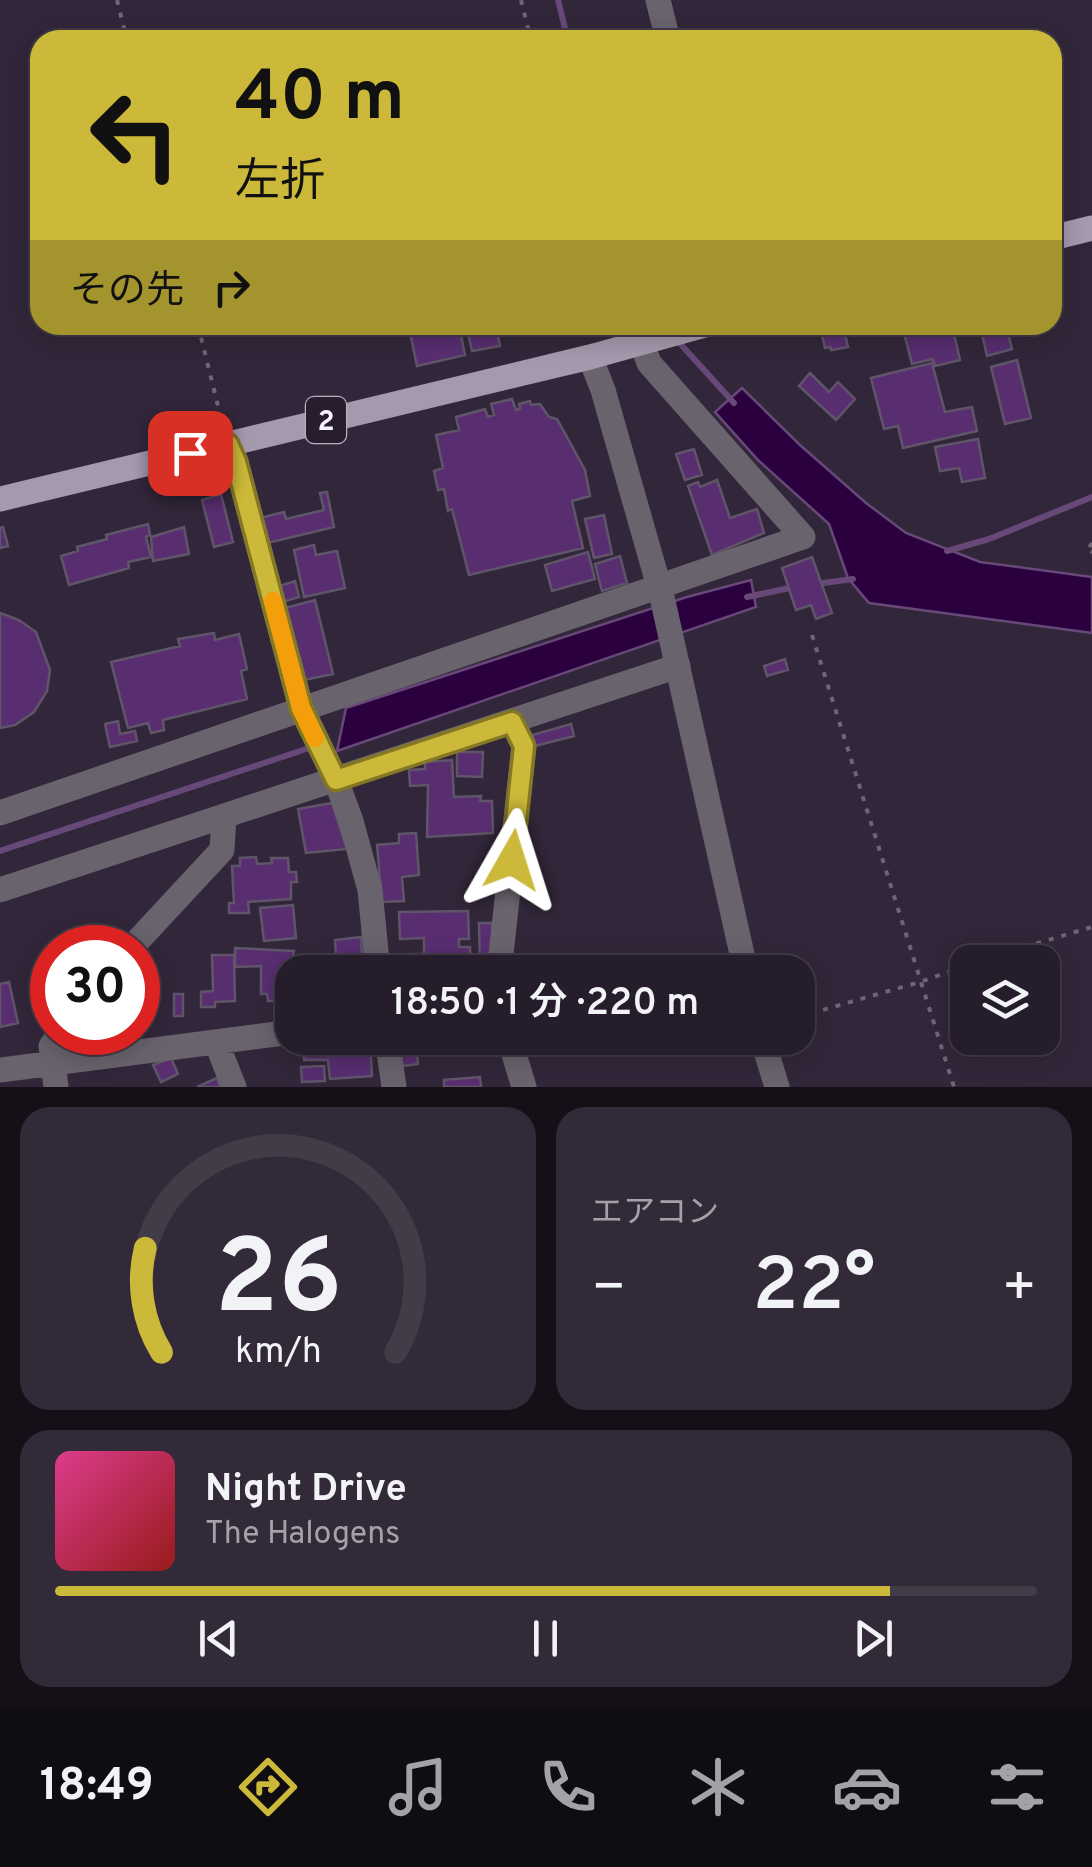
<!DOCTYPE html>
<html lang="ja">
<meta charset="utf-8">
<style>
:root{--surface:#261d2c;--page:#322a38;--text:#f1f3f6;--muted:#a4a2a9;--line:#423b48;--accent:#ccb939}
body{margin:0;font-family:Overpass,"Noto Sans JP",sans-serif;background:var(--page);color:var(--text);height:100vh;display:flex;flex-direction:column;font-size:38px;white-space:nowrap}
*{box-sizing:border-box;margin:0}
p{font-size:32px;color:var(--muted)}
.icon{flex:none;width:55px;height:55px;fill:none;stroke:currentColor;stroke-width:2;stroke-linecap:round;stroke-linejoin:round}
.map{position:relative;height:1087px;overflow:hidden}
.details{display:flex;flex-direction:column;gap:20px;padding:20px;background:#151018;flex:1}
.details>*{flex:none}
.hud{position:absolute;left:30px;top:30px;width:1032px;height:305px;border-radius:30px;box-shadow:0 5px 25px #0003,0 0 0 2px var(--line);background:#ccb939;color:#111;overflow:hidden}
.tools{position:absolute;left:950px;top:945px;display:grid;gap:20px}
.tools a{display:grid;place-items:center;width:110px;height:110px;border-radius:20px;background:var(--surface);box-shadow:0 5px 25px #0003,0 0 0 2px var(--line);font-size:50px}
.speed{position:absolute;left:30px;top:925px;display:flex;gap:20px;font-size:50px;font-weight:700;text-align:center}
.speed>*{display:grid;place-content:center;width:130px;height:130px;border-radius:50%;background:var(--surface);box-shadow:0 5px 25px #0003,0 0 0 2px var(--line);line-height:1}
.speed .limit{border:15px solid #d22;background:#fff;color:#111}
.pin{position:absolute;display:grid;place-items:center;width:85px;height:85px;color:#fff;margin:-42px;border-radius:20px;box-shadow:0 5px 15px #0006}
.me{position:absolute;width:110px;margin:-55px;rotate:6deg;stroke-linejoin:round;filter:drop-shadow(0 0 8px #0008)}
.turn{display:flex;align-items:center;gap:35px;height:210px;padding:0 40px;font-size:45px}
.turn .icon{width:130px;height:130px;stroke-width:2.5}
.turn b{display:block;font-size:70px;line-height:85px}
.then{display:flex;align-items:center;height:95px;padding:0 40px;background:#0003;gap:20px;font-size:38px}
.big{font-size:75px;font-weight:600;line-height:1.1}
.details .widget{flex:1;display:flex;flex-direction:column;justify-content:center;gap:15px;min-width:0;padding:0 35px;border-radius:30px;background:var(--page)}
.details .dial{align-items:center;gap:0}
.dial svg{height:260px;overflow:visible;fill:none;stroke:var(--line);stroke-width:7;stroke-linecap:round;text-anchor:middle}
.dial text{fill:var(--text);stroke:none}
.song{display:flex;align-items:center;gap:30px}
.cover{width:120px;height:120px;border-radius:15px;background:linear-gradient(135deg,hsl(330 70% 55%),hsl(0 70% 35%))}
.played{height:10px;border-radius:5px;background:linear-gradient(90deg,var(--accent) 85%,var(--line) 85%)}
.keys{display:flex;justify-content:space-around;direction:ltr}
.heat{display:flex;justify-content:space-between;align-items:center;font-size:55px;direction:ltr}
.details .tiles{flex:1;display:grid;gap:20px;grid-template-columns:1fr 1fr}
.widget:last-child{grid-column:span 2}
.trip{position:absolute;left:275px;top:955px;width:540px;height:100px;border-radius:30px;background:var(--surface);box-shadow:0 5px 25px #0003,0 0 0 2px var(--line);font-weight:600;line-height:100px;text-align:center}
.dock{display:flex;height:160px;justify-content:space-around;align-items:center;background:#0f0c12;color:var(--muted)}
.dock .icon{width:70px;height:70px}
.dock .on{color:var(--accent)}
.dock b{font-size:45px;color:var(--text)}
.map>svg:first-child{display:block}
.water{fill:#2a003f;stroke:#684878;stroke-width:2.5}
.lines{fill:none;stroke-linecap:round;stroke-linejoin:round}
.stream{stroke:#684878;stroke-width:6}
.building{fill:#582e71;stroke:#605469;stroke-width:2.5}
.path{stroke:#6f6576;stroke-width:4;stroke-dasharray:5 8;stroke-linecap:butt}
.minor{stroke:#69636d;stroke-width:25}
.tertiary{stroke:#69636d;stroke-width:25}
.primary{stroke:#a599ad;stroke-width:25}
.route-casing{stroke:#857825;stroke-width:25}
.route{stroke:#ccb939;stroke-width:18}
.slow{stroke:#f59e0b;stroke-width:18}
.labels{text-anchor:middle;stroke-width:9;stroke-linejoin:round;paint-order:stroke}
.shield{fill:#281d2f;stroke:#bab1c0;stroke-width:2.5}
.shield-label{font-size:28px;font-weight:bold;fill:#f8f1fe}
</style>
<div class="map">
<svg width="1092" height="1087" viewBox="0 0 1092 1087">
<rect width="100%" height="100%" fill="#32273a"/>
<path class="water" d="M742 388 800 445 866 503 906 533 980 562 1092 577V633L869 603 848 578 829 524 758 460 715 412Z
M751 580 756 607 337 751 346 708 687 597Z"/>
<g class="lines">
<path class="stream" d="M558 0 568 40
M676 339 734 403
M947 551 989 539 1092 497
M816 584 853 579
M747 597 794 587
M0 851 315 746"/>
</g>
<path class="building" d="M446 325H459L465 355 417 366 410 333Z
M496 325 500 346 472 351 467 330Z
M843 325 848 347 831 350 830 347 825 348 820 327Z
M902 325H952L960 360 935 366 933 359 912 364Z
M980 325H1012L1013 331 1008 333 1012 349 987 356Z
M1017 360 1031 418 1005 424 991 367Z
M932 363 945 412 972 407 977 431 903 448 898 426 884 429 871 378Z
M810 373 829 392 838 382 855 399 836 420 799 386Z
M512 399 516 410 520 409 519 404 530 401 531 405 540 404 549 417 557 419 585 470 590 496 572 501 583 548 469 575 452 509 448 511 444 489 438 490 434 471 443 468 436 435 459 430 456 417 485 409 488 417 494 415 491 404Z
M978 439 985 478 962 482 959 468 940 471 935 447Z
M694 449 702 475 685 480 676 454Z
M717 480 730 518 757 509 764 533 712 555 688 486 698 482 700 487Z
M327 492 334 527 267 543 260 518 284 512 286 519 324 510 320 493Z
M221 494 233 542 214 547 202 500Z
M604 515 612 554 594 558 585 519Z
M148 524 150 535 146 537 151 557 128 562 129 568 69 585 61 556 78 551 77 547 107 539 106 535Z
M3 527 8 546 0 548V528Z
M184 527 189 554 153 561 151 537Z
M314 545 316 555 337 551 345 588 304 597 294 550Z
M588 552 595 579 552 591 545 565Z
M620 556 627 583 602 591 595 564Z
M812 557 832 613 816 619 811 605 796 610 782 568Z
M295 581 299 597 283 602 279 586Z
M315 600 333 674 304 680 285 608Z
M0 613 19 620 36 632 50 670 47 691 34 712 15 725 0 728Z
M214 633 215 640 239 634 247 669 241 671 247 699 163 720 164 730 151 733 148 723 128 728 111 662 180 646 178 639Z
M785 659 788 670 767 676 764 666Z
M118 721 120 734 135 731 137 741 110 747 105 724Z
M571 724 574 736 535 746 532 735Z
M457 752H483L482 777 457 776Z
M452 760 454 797 481 796 480 801H492L493 833 427 837 428 785 410 786 409 770 425 769V762Z
M332 803 347 849 306 853 298 809Z
M416 833 419 875 402 877 404 901 382 902 377 845 399 843V834Z
M256 857 257 864 272 863 271 858H288L289 872H296L297 882H291V899L248 902 249 913H229V903H234L232 866H240V858Z
M293 905 296 938 264 941 260 908Z
M468 911 469 939H459V947H470L471 971 474 972H413L412 954H424V938L400 939 399 912Z
M479 923H492L493 965H480Z
M361 937 363 972H319L318 959 336 958 335 940Z
M235 948 294 951 290 969H305V972H292V997H275V1001H268L267 994H261V966L235 967Z
M212 955H234L235 1001 215 1002V1007H201V992L213 991Z
M9 982 18 1023 0 1027V984Z
M174 994H183V1016H174Z
M302 1038H330L339 1043 370 1040 372 1076 330 1079 328 1060H304Z
M399 1038H416L418 1064 402 1066Z
M443 1038H471L472 1055H443Z
M171 1058 178 1074 161 1082 153 1065Z
M324 1066 325 1081 302 1082 301 1067Z
M480 1077 481 1087H444V1080Z
M217 1078 220 1087H197Z"/>
<g class="lines">
<path class="path" d="M117 0 127 40
M521 0 531 40
M198 325 222 422
M1092 543 1087 551 1092 552
M812 635 954 1087
M974 962 1092 927
M798 1017 920 982 968 965"/>
<path class="minor" d="M228 444 236 461 301 707 336 780 351 821 370 890 378 972
M0 813 803 537 649 363 641 341
M0 890 224 816
M131 948 222 850 224 816 678 666
M499 972 524 746 512 721
M387 1038 394 1087
M509 1038 524 1087
M650 1038 697 1044 721 1038
M217 1044 234 1087
M0 1070 292 1032
M56 1087 51 1046 61 1032"/>
<path class="tertiary" d="M658 0 668 40
M590 357 603 390 662 597 746 972
M762 1038 777 1087"/>
<path class="primary" d="M1052 238 1092 228
M0 499 590 357 705 325"/>
</g>
<g class="lines">
<g class="route-casing">
<path id="route" d="M190 453 228 444 236 462 301 708 336 780 512 722 524 746 512 860"/>
</g>
<use href="#route" class="route"/>
<path class="slow" d="M273 601 301 708 315 738"/>
</g>
<g class="labels">
<rect class="shield" x="306" y="397" width="40" height="46" rx="8"/>
<g class="shield-label">
<text x="326" y="430">2</text>
</g>
</g>
</svg>
<div class="tools">
<a><svg class="icon" aria-label="layers" viewBox="0 0 24 24"><path d="M12 4l9 5-9 5-9-5zM3 14l9 5 9-5"/></svg></a>
</div>
<div class="speed"><div class="limit">30</div></div>
<div class="pin" style="left:190px;top:453px;background:#d93025"><svg class="icon" aria-label="arrive" viewBox="0 0 24 24"><path d="M6 21V4h12l-3 4 3 4H6"/></svg></div>
<svg class="me" style="left:512px;top:860px" viewBox="-20 -20 40 40"><path d="M0-17L14 15 0 8-14 15z" fill="#ccb939" stroke="#fff" stroke-width="4"/></svg>
<div class="trip">18:50 · 1 分 · 220 m</div>
<div class="hud">
<div class="turn"><svg class="icon" aria-label="left" viewBox="0 0 24 24"><path d="M17 20v-9H6M10 6l-5 5 5 5"/></svg><div><b>40 m</b>左折</div></div>
<div class="then">その先<svg class="icon" aria-label="right" viewBox="0 0 24 24"><path d="M7 20v-9h11M14 6l5 5-5 5"/></svg></div>
</div>
</div>
<section class="details">
<div class="tiles">
<div class="widget dial"><svg viewBox="0 0 100 80">
<path d="M14 69A42 42 0 1 1 86 69"/>
<path d="M14 69A42 42 0 0 1 9 37" stroke="#ccb939"/>
<text x="50" y="56" font-size="32" font-weight="700">26</text>
<text x="50" y="72" font-size="11">km/h</text>
</svg></div>
<div class="widget"><p>エアコン</p>
<div class="heat"><a>−</a><b class="big">22°</b><a>+</a></div>
</div>
<div class="widget">
<div class="song"><i class="cover"></i><div><b>Night Drive</b><p>The Halogens</p></div></div>
<div class="played"></div>
<div class="keys"><svg class="icon" aria-label="previous" viewBox="0 0 24 24"><path d="M18 5L8 12l10 7zM5 5v14"/></svg><svg class="icon" aria-label="pause" viewBox="0 0 24 24"><path d="M8 5v14M16 5v14"/></svg><svg class="icon" aria-label="next" viewBox="0 0 24 24"><path d="M6 5l10 7-10 7zM19 5v14"/></svg></div>
</div>
</div>
</section>
<nav class="dock">
<b>18:49</b>
<svg class="icon on" aria-label="directions" viewBox="0 0 24 24"><path d="M12 3l9 9-9 9-9-9zM9 14v-3h6M13 9l2 2-2 2"/></svg>
<svg class="icon" aria-label="music" viewBox="0 0 24 24"><path d="M9 18V5l10-2v13"/><circle cx="6" cy="18" r="3"/><circle cx="16" cy="16" r="3"/></svg>
<svg class="icon" aria-label="phone" viewBox="0 0 24 24"><path d="M5 4h4l2 5-3 2q2 4 5 5l2-3 5 2v4C11 20 4 13 5 4z"/></svg>
<svg class="icon" aria-label="climate" viewBox="0 0 24 24"><path d="M12 3v18M4 7l16 10M4 17L20 7"/></svg>
<svg class="icon" aria-label="car" viewBox="0 0 24 24"><path d="M5 17H2v-5l4-1 3-4h7l3 4 3 1v5h-3M9 17h6M6 11h13"/><circle cx="7" cy="17" r="2"/><circle cx="17" cy="17" r="2"/></svg>
<svg class="icon" aria-label="filters" viewBox="0 0 24 24"><path d="M4 7h16M4 17h16"/><circle cx="9" cy="7" r="2"/><circle cx="15" cy="17" r="2"/></svg>
</nav>
